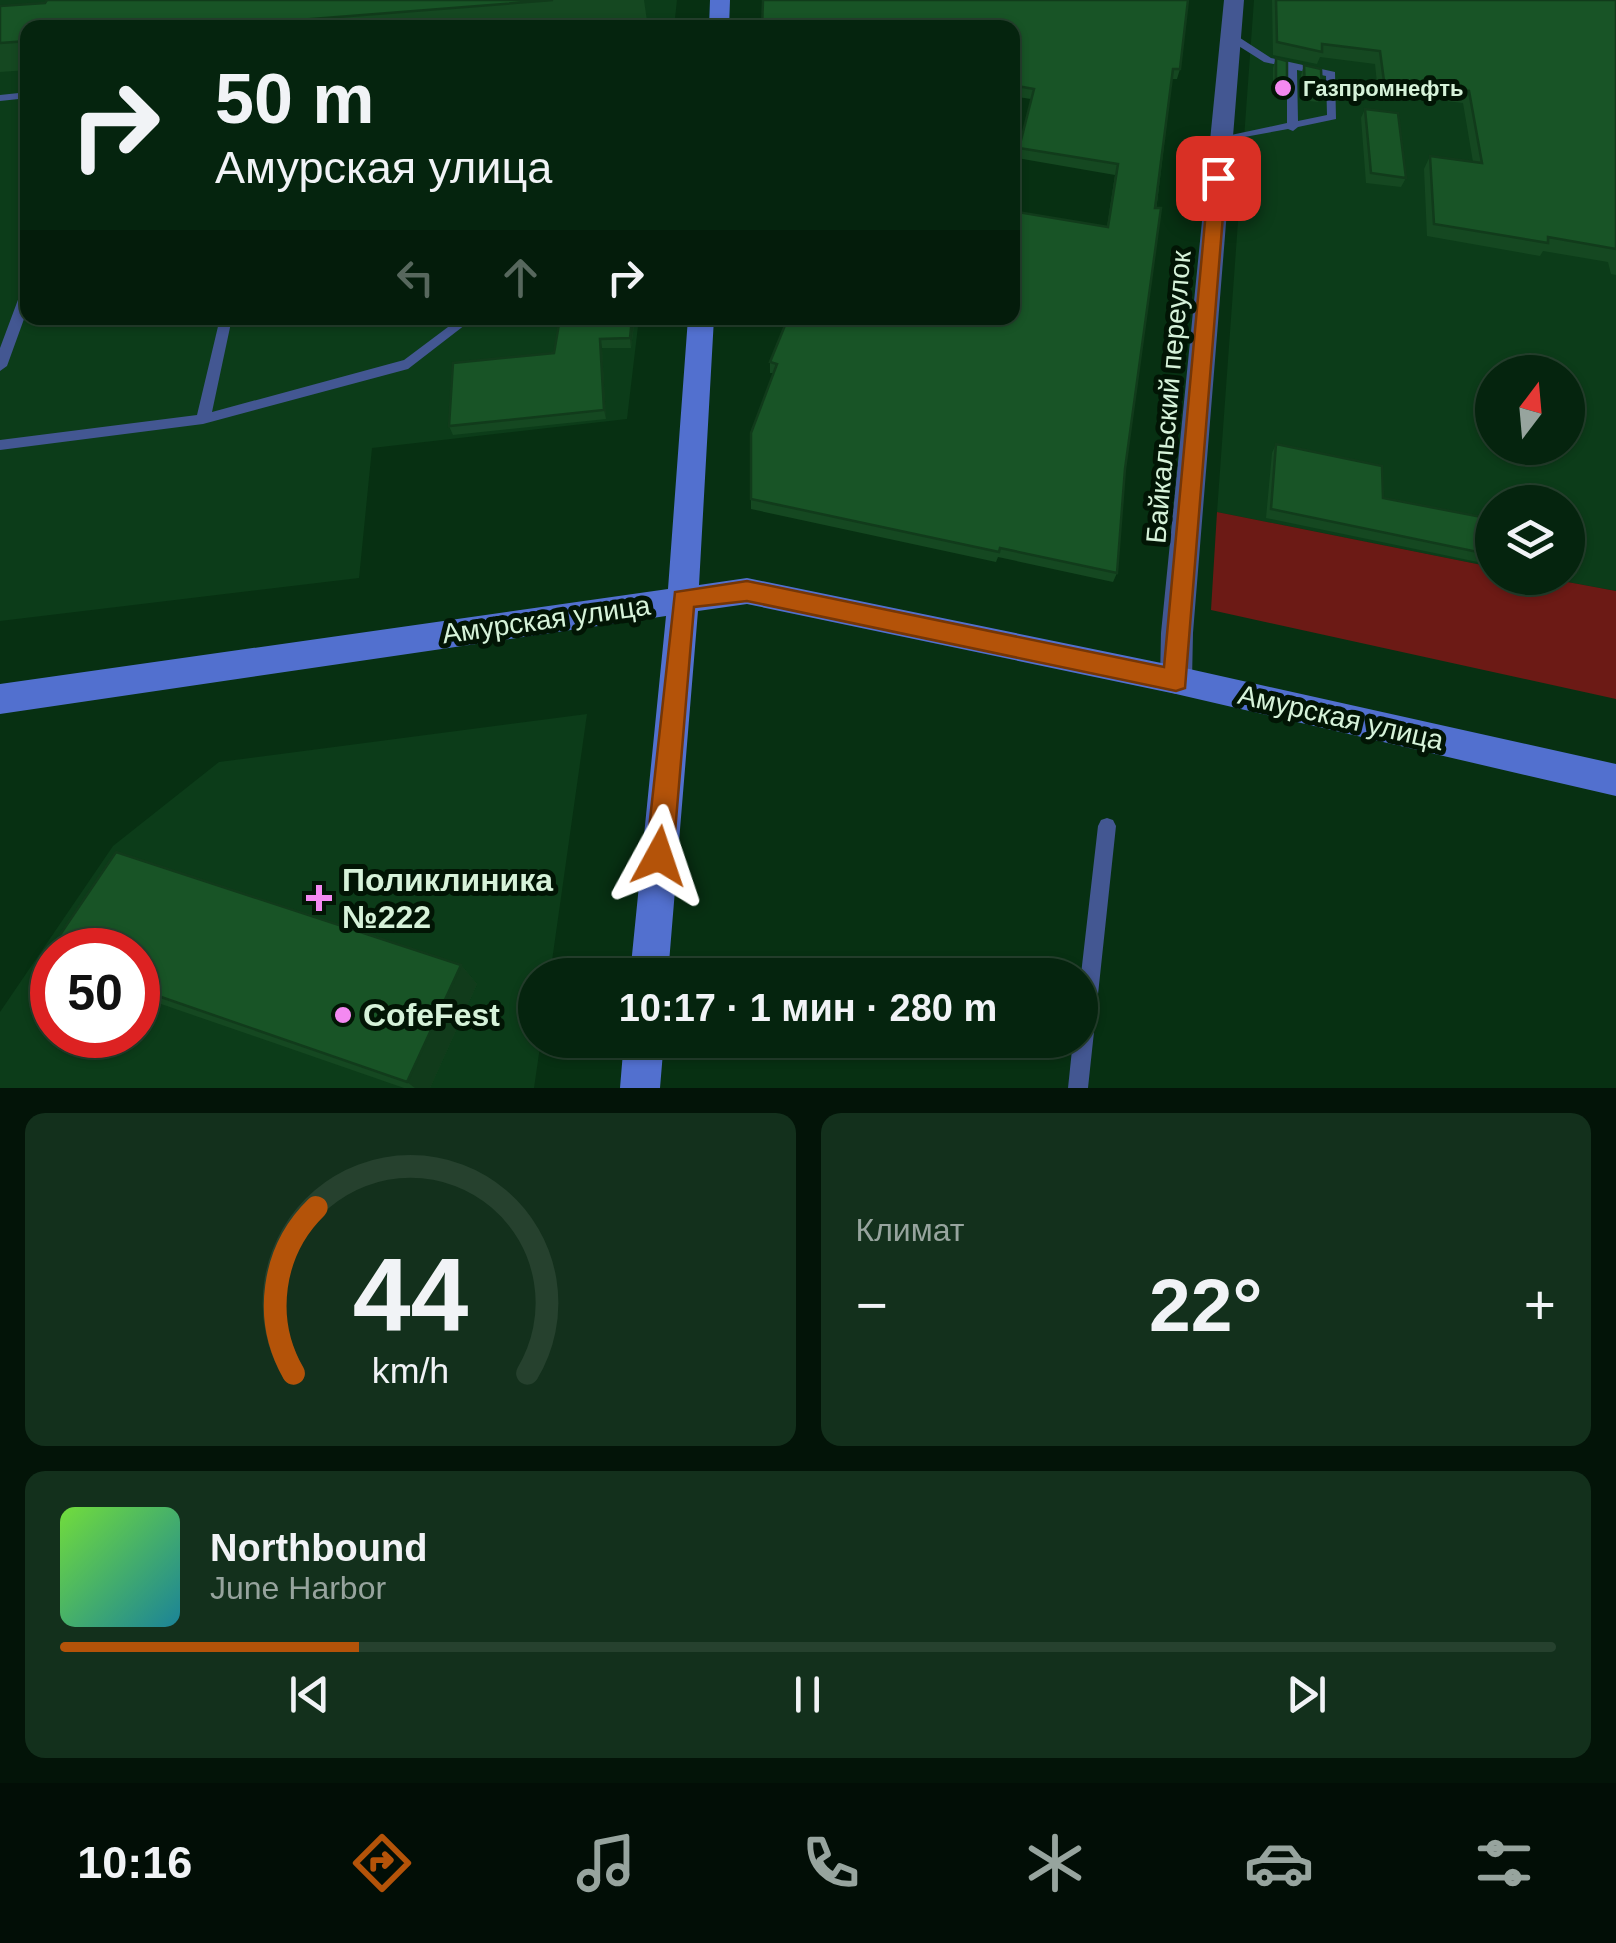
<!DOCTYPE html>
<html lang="ru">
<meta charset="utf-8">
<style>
:root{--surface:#05240e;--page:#13301c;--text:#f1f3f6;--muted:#97a49e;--line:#26412e;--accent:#b45309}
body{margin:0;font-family:Arial,sans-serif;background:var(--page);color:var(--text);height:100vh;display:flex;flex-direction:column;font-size:38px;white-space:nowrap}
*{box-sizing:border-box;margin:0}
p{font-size:32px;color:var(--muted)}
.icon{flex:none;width:55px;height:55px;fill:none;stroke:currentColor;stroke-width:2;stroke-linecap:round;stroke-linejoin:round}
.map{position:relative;height:1088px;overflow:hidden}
.panel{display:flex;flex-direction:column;gap:25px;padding:25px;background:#031408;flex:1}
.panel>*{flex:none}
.banner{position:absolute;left:20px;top:20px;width:1000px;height:305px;border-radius:20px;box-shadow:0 2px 8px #0004,0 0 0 2px var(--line);background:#05240e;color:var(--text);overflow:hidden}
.needle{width:65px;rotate:16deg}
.controls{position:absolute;left:1475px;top:355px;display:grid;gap:20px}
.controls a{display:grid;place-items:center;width:110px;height:110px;border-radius:50%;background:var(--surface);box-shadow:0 2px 8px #0004,0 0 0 2px var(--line);font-size:50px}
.speed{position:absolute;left:30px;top:928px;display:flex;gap:20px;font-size:50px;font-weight:700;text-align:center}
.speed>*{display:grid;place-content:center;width:130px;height:130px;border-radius:50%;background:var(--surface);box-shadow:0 2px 8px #0004,0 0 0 2px var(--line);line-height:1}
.speed .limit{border:15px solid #d22;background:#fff;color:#111}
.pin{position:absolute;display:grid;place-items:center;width:85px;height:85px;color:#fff;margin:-42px;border-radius:20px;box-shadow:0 5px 15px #0006}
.me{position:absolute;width:110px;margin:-55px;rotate:5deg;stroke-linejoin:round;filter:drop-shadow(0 0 8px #0008)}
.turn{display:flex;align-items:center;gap:35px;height:210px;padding:0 30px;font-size:45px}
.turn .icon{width:130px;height:130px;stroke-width:2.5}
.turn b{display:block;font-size:70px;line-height:85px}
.lanes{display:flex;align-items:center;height:95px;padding:0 30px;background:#0003;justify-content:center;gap:50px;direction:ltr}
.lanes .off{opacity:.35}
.big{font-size:75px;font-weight:700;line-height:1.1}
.panel .card{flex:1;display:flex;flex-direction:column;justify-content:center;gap:15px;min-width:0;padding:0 35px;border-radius:20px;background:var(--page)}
.panel .dial{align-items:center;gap:0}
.dial svg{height:260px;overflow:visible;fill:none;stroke:var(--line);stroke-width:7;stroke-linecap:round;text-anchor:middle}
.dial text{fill:var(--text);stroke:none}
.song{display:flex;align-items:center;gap:30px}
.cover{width:120px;height:120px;border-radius:15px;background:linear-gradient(135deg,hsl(100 70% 55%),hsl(190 70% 35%))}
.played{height:10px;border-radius:5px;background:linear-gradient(90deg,var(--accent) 20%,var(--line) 20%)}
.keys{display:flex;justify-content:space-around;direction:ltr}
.heat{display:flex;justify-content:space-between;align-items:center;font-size:55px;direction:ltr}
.panel .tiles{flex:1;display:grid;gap:25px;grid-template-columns:1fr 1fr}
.card:last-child{grid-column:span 2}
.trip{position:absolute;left:518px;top:958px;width:580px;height:100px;border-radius:50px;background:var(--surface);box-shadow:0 2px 8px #0004,0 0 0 2px var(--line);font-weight:700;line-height:100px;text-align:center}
.dock{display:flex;height:160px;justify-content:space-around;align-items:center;background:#020e06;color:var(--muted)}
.dock .icon{width:70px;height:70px}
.dock .on{color:var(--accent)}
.dock b{font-size:45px;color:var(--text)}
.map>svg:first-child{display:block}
.built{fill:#0c3c19;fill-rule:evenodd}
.green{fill:#6c1a15}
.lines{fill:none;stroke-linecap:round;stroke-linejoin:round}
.lane{fill:#435792;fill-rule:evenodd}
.street{fill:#435792;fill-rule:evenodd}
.secondary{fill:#5270cf;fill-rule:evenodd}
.wall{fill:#154821}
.shaded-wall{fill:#113b1b}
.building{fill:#185426;stroke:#113b1b;stroke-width:2.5}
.route{fill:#b45309;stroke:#753606;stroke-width:2.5}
.poi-dot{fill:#f489f1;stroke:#021505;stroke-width:4}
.labels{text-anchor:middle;stroke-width:10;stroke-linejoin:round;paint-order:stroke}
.far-poi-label{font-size:22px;font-weight:bold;fill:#d6f2d9;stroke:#021505;text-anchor:start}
.street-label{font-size:28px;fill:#d6f2d9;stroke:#021505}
.near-poi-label{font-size:32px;font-weight:bold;fill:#d6f2d9;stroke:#021505;text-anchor:start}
</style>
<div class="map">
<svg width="1616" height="1088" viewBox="0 0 1616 1088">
<rect width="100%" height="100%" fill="#073012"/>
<path class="built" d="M0 0H677L674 28H28V318H639L627 419 372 448 359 578 0 621Z
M1254 0H1616V591L1546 578H1568V502H1492V567L1217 512ZM1492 372H1568V448H1492Z
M587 714 550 975H535V1040H541L534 1088H0V1012L113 846 219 762ZM52 950H138V1035H52Z"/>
<path class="green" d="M1217 512 1492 567V578H1546L1616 591V699L1211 610Z"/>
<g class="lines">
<path class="lane" d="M1226 34H1234L1271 58 1335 72 1336 119 1298 127 1293 131 1288 129 1217 142V138L1287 123V67L1264 62 1226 38ZM1297 70 1326 76 1327 115 1298 121Z
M28 92V98L0 101V95Z
M28 285V308L7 366 0 371V348L22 289Z
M220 318H232L212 412 404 360 460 318H474L408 369 203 424 0 450V440L197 415Z
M1107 818 1113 820 1116 826 1088 1088H1068L1073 1040H1080V983L1098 826 1101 820Z"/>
<path class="street" d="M1224 0H1244L1193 633 1192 680 1188 690 1176 694 1164 690 1160 680 1161 633Z"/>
<path class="secondary" d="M710 0H730L729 28H709Z
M688 318H714L699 585 747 578 1176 666 1616 764V796L1176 694 747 604 698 611 668 975H630L666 616 0 714V684L668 589Z
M624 1040H664L660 1088H620Z"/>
</g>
<path class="wall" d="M47 0H644L647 21 567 28H28V70L0 72V6L45 3Z
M1272 0H1616V275L1611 274 1608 262 1543 251 1540 256 1427 236 1424 169 1430 156 1473 162 1463 103 1378 93 1375 64 1320 57 1317 64 1273 55Z
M1012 28 1180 69 1177 79H1172L1125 469 1117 573 1113 582 998 557 996 562 751 509V499L774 373H770V362L1107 227 1115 175 1017 158 1031 99 1012 96Z
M1276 58 1287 88 1283 98 1273 96V68Z
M1304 65 1322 93 1318 102 1301 100V75Z
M1365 109 1406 178 1401 187 1366 183 1361 118Z
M560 318H635L631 348H602L606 419 453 435 449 426 554 353Z
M1276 444 1383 498 1492 519V565L1266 518 1272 453Z
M1568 533 1578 572 1570 580 1555 578H1568Z
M116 852 461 965 477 984 430 1088H404L138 996V950H52V961L45 957Z"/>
<path class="shaded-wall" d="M632 318H635L631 348 630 338Z
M600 339 602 348 606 419 604 410Z
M461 965 477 984 430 1088H415L407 1082Z"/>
<path class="building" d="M47 0H553L197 28H28V41L0 43V6L45 3Z
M763 0H1188L1180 69H1173L1155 208H1161L1125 469 1117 573 1000 548 999 552 751 499V433L777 364 770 362 788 318H1012V211L1108 227 1118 164 1019 148 1034 89 1012 85V28H762Z
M1276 0H1616V249L1548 237V243L1434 224 1430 156 1482 163 1469 91 1384 81 1380 51 1322 44V52L1277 42Z
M1276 58 1287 61V88L1276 87Z
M1304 65 1321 69 1322 93 1305 91Z
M1365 109 1398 113 1406 178 1371 173Z
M560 318H632L630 338 600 339 604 410 449 426 453 363 554 353Z
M1276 444 1382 466 1383 498 1492 519V555L1271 509Z
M1568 533 1572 534 1578 572 1568 570Z
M116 852 461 965 407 1082 138 989V950H52V959L45 957Z"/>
<path class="route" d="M1218 173 1226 178 1185 688 1176 691 747 601 694 607 673 856 669 865 659 869 650 865 646 856 675 592 747 581 1164 667 1209 178Z"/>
<g class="poi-dot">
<circle cx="1283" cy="88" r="10"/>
<path d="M314 883h10v10h10v10h-10v10h-10v-10h-10v-10h10z"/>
<circle cx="343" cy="1015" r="10"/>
</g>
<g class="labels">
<g class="far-poi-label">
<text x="1303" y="96">Газпромнефть</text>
</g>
<g class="street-label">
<text transform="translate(1168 397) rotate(-85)" y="10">Байкальский переулок</text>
<text transform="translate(546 619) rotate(-8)" y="10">Амурская улица</text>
<text transform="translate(1341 717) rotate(13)" y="10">Амурская улица</text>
</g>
<g class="near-poi-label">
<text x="342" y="891">Поликлиника<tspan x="342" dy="37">№222</tspan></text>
<text x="363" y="1026">CofeFest</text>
</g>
</g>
</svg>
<div class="controls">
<a><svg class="needle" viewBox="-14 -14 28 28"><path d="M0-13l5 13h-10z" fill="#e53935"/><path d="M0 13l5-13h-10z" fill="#97a49e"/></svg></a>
<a><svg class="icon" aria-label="layers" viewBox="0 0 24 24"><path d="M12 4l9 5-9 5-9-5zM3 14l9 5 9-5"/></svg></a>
</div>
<div class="speed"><div class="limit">50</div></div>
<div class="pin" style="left:1218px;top:178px;background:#d93025"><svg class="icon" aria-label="arrive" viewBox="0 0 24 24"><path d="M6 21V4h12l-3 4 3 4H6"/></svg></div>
<svg class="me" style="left:659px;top:856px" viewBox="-20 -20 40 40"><path d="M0-17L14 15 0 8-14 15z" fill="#b45309" stroke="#fff" stroke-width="4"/></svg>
<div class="trip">10:17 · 1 мин · 280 m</div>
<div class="banner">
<div class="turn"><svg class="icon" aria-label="right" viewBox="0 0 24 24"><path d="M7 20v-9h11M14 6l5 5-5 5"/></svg><div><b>50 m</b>Амурская улица</div></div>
<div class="lanes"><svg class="icon off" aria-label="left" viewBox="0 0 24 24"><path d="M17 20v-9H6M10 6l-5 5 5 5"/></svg><svg class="icon off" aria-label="ahead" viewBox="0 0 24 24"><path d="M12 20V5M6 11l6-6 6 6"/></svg><svg class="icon" aria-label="right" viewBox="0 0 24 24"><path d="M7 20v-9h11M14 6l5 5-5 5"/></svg></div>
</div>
</div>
<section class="panel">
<div class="tiles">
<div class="card dial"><svg viewBox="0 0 100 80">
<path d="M14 69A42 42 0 1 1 86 69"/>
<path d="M14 69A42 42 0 0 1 21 18" stroke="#b45309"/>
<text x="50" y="56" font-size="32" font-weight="700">44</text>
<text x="50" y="72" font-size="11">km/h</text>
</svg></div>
<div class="card"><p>Климат</p>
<div class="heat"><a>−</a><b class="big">22°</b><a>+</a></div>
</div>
<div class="card">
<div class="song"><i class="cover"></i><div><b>Northbound</b><p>June Harbor</p></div></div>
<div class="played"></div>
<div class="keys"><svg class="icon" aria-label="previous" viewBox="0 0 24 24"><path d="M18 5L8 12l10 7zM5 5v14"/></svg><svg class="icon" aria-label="pause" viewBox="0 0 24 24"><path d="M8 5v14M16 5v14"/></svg><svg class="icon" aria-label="next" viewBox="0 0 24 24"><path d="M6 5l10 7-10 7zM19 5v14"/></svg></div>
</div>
</div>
</section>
<nav class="dock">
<b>10:16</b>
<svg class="icon on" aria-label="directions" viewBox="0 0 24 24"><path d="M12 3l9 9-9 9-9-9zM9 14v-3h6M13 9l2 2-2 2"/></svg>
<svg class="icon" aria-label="music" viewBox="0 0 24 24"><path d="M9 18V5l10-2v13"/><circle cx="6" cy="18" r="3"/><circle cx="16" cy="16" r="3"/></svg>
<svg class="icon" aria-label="phone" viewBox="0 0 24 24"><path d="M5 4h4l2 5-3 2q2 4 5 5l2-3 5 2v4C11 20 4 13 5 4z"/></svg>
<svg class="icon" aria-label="climate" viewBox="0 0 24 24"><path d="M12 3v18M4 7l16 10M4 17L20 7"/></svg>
<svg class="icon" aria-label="car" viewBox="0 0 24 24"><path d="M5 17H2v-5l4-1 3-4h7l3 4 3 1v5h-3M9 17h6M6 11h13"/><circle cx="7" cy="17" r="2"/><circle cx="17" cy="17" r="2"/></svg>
<svg class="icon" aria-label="filters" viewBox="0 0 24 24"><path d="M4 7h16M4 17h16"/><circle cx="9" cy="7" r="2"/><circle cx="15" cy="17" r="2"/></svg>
</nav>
